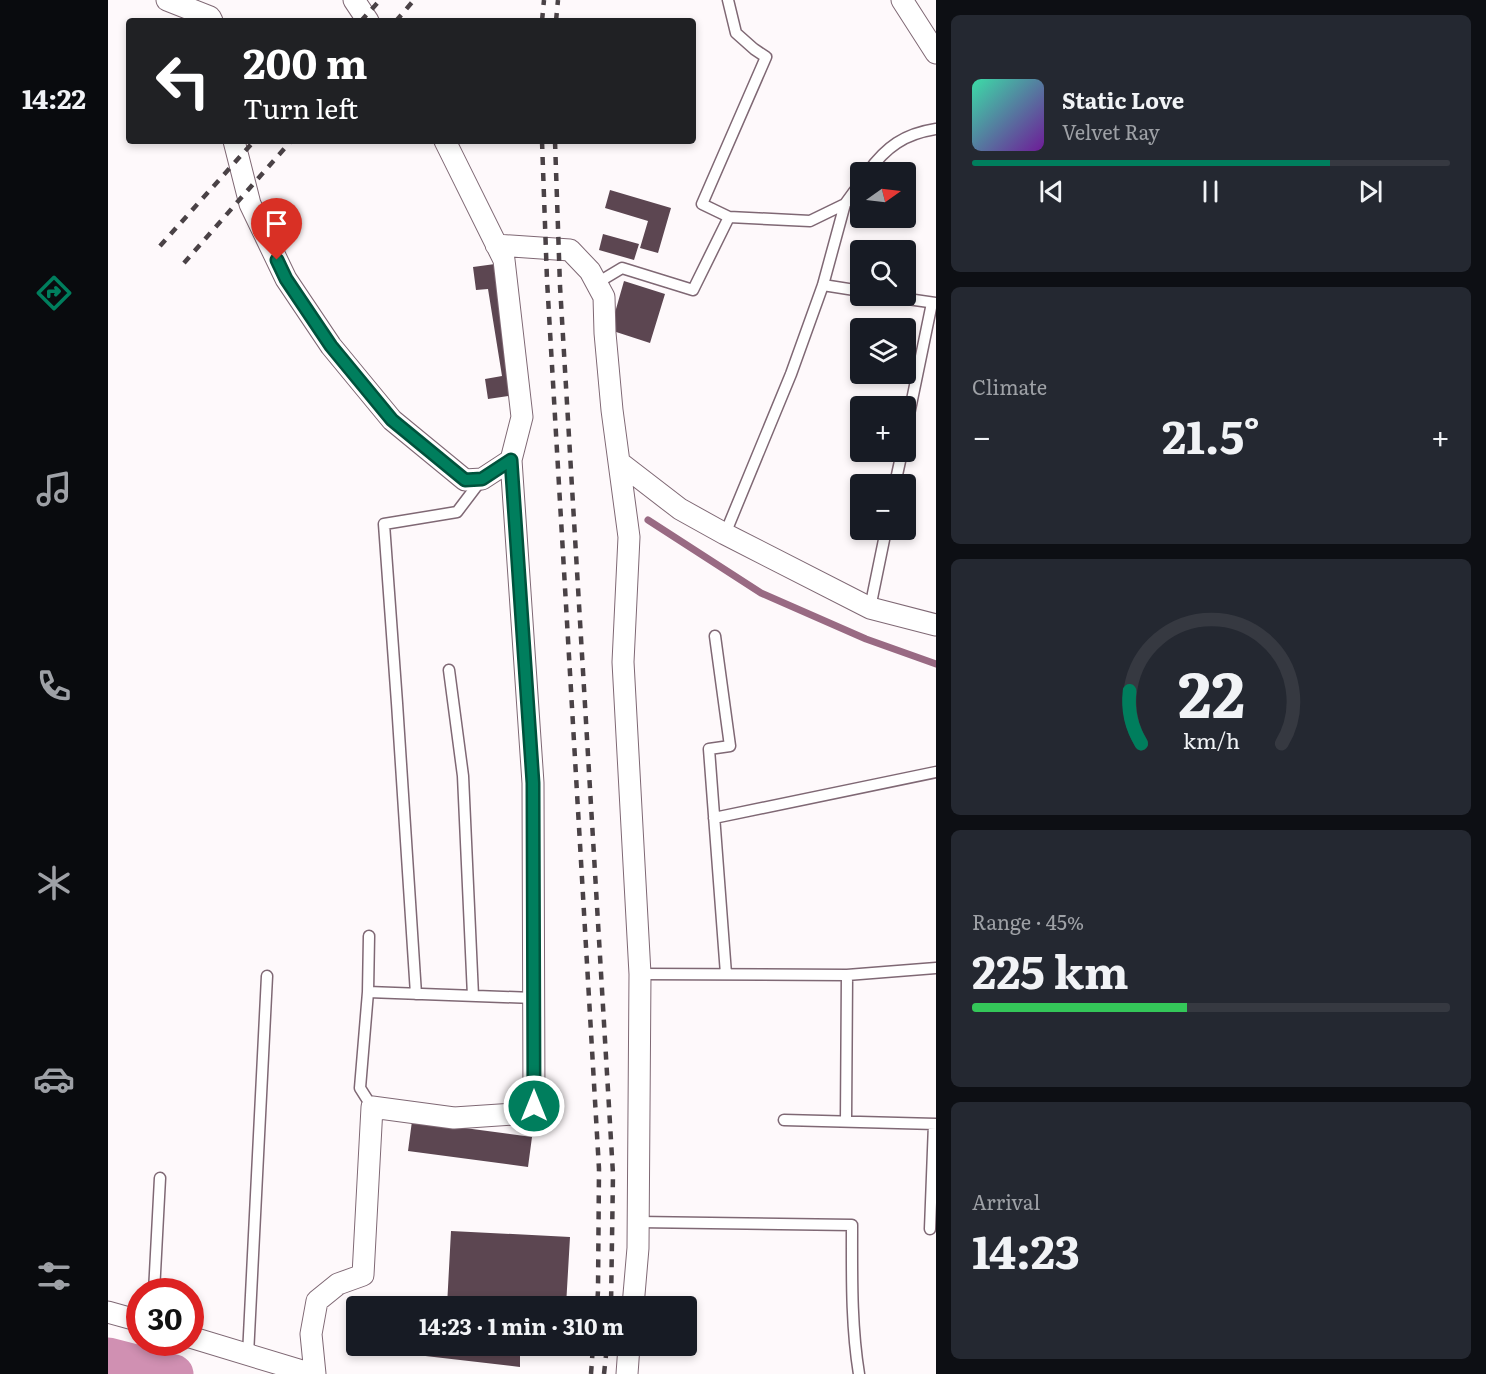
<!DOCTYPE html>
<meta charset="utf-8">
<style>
:root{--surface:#171b24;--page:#242831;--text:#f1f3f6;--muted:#9ea1a6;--line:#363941;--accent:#007e5d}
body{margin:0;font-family:Literata,serif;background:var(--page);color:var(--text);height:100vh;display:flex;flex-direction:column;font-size:22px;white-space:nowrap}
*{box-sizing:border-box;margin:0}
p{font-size:20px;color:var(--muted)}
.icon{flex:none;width:33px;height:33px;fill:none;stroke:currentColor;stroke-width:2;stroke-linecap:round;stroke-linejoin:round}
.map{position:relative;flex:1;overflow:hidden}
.side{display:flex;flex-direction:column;gap:15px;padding:15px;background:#0d0f14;width:550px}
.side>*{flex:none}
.hud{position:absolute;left:18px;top:18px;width:570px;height:126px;border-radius:6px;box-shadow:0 3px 9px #0003;background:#202124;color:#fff;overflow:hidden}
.needle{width:39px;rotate:76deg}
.controls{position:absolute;left:742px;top:162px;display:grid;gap:12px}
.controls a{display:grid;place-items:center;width:66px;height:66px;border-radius:6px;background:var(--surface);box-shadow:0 3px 9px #0003;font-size:30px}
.speed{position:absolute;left:18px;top:1278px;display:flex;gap:12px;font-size:30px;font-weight:700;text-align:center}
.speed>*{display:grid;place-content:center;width:78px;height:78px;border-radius:50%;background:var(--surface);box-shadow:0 3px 9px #0003;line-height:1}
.speed .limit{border:9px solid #d22;background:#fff;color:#111}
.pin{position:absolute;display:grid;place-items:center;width:51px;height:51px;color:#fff;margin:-62px -26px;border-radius:50% 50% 50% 0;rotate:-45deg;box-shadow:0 0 6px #0007}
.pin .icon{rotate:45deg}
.me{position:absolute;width:66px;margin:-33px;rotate:0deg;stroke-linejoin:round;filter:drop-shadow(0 0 4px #0008)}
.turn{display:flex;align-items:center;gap:21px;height:126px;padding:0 18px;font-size:27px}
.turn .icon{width:78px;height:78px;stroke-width:2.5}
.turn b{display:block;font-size:42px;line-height:51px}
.big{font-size:45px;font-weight:700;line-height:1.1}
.side .card{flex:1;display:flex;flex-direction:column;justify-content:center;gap:9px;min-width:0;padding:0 21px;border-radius:9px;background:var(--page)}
.side .dial{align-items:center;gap:0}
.dial svg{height:156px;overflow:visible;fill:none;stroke:var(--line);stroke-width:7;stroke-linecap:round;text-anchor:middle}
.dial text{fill:var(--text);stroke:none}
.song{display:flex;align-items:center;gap:18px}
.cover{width:72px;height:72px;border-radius:9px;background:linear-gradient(135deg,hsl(160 70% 55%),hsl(280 70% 35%))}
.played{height:6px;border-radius:3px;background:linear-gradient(90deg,var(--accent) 75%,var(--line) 75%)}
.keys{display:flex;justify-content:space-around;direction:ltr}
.heat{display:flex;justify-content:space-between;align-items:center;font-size:33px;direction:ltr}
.charge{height:9px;border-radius:4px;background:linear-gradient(90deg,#34c759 45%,var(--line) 0)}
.trip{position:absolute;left:238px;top:1296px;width:351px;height:60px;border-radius:6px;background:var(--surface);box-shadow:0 3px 9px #0003;font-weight:700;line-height:60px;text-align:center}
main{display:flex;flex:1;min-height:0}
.tab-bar{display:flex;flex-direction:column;width:108px;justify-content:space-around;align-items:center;background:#090b0e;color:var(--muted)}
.tab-bar .icon{width:42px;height:42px}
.tab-bar .current{color:var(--accent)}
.tab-bar b{font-size:27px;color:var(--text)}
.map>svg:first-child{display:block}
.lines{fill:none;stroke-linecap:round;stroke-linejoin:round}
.stream{stroke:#996a83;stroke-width:7}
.river{stroke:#d090b2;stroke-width:39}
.building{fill:#5c4651}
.lane-casing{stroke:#7f6874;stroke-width:13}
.street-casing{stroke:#7f6874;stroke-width:23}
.lane{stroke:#fff;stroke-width:10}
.street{stroke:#fff;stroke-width:21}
.rail{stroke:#4a4246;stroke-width:4.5;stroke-dasharray:8 8;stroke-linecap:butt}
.route-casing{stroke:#00523c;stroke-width:15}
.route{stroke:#007e5d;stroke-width:10}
</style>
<main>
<nav class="tab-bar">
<b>14:22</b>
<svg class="icon current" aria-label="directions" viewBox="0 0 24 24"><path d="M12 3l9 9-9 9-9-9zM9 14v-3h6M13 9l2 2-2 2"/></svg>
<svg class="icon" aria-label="music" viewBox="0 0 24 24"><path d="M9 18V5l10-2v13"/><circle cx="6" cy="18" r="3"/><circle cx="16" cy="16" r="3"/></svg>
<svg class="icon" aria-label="phone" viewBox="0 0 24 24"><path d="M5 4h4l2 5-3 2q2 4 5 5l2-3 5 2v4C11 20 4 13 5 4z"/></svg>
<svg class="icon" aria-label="climate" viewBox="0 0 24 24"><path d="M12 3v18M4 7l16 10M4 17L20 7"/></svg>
<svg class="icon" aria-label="car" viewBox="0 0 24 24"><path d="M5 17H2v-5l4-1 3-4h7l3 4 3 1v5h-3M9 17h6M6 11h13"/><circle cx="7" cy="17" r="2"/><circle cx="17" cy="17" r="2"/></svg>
<svg class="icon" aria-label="filters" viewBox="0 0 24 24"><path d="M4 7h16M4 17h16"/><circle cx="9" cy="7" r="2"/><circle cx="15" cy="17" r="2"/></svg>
</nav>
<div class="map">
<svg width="828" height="1374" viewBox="0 0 828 1374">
<rect width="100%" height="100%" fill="#fef9fb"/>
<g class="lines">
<path class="stream" d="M540 520 653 593 758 639 828 664"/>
<path class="river" d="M0 1357 66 1374"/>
</g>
<path class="building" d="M502 190 563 208 550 253 532 248 540 221 497 208Z
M495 234 531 244 526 260 491 250Z
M387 264 407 395 380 399 377 379 394 376 380 289 368 290 365 267Z
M516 281 557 294 542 343 502 330Z
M304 1121 424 1137 420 1167 300 1151Z
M343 1231 462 1237 458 1306H339Z
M248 1346H412V1367L248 1348Z"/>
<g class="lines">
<g class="lane-casing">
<path id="lane" d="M620 0 628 33 646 49 658 57 594 204 621 217
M760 172C778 147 796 134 828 129
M489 283 514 268 585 290 621 217 702 221 737 204 753 182
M715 285 753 291
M779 296 828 303
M798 429 824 303
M787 484 794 452
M617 534 683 374 715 285 737 204
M762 608 778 530
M607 636 622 746 601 749 618 974
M341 670 355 776 365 996
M606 818 828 772
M261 936 260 992 252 1088 264 1107
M532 974 739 975 828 968
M260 992 426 998
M308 994 289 703 276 524 349 512 374 479
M676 1120 828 1124
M738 1121 739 975
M530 1222 744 1225C744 1275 743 1325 751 1374
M822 1229 826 1124
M46 1292 52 1178
M140 1355 159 976"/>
</g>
<g class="street-casing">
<path id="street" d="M59 0 102 17 104 21
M246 0 260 21
M794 0 828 53
M126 141 142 204 178 279 223 346 284 420 357 480 374 479 403 460 414 417 396 260 337 141
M388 245 462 250 482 271 496 297 497 333 504 410 521 537 515 662 532 974 530 1248 525 1306
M511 462 572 509 617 534 762 608 828 625
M0 1312 32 1321
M82 1337 204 1374
M207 1374 203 1334 209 1301 230 1284 255 1275 264 1107 346 1118 420 1113 426 1105 425 783 403 460
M519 1374 521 1346"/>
</g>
<use href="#lane" class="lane"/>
<use href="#street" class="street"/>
<path class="rail" d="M253 21 272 0
M288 21 306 0
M434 21 436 0
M448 21 450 0
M434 141 439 280 491 1169 490 1291 489 1306
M447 141 452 286 505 1174 503 1306
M52 246 146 141
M76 263 183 141
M483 1374 485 1346
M496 1374 499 1346"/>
</g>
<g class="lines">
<g class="route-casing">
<path id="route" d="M169 260 178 279 223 346 284 420 357 480 374 479 403 460 425 783 426 1106"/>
</g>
<use href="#route" class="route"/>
</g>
</svg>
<div class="controls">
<a><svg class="needle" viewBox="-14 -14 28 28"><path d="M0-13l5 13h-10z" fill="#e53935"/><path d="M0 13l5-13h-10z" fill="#9ea1a6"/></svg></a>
<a><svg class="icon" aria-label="search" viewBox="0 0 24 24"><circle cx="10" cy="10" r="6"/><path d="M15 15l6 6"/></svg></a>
<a><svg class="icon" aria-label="layers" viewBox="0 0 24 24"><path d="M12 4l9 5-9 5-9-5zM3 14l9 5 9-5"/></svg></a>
<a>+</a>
<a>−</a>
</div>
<div class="speed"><div class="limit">30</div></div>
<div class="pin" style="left:169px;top:260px;background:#d93025"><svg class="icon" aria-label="arrive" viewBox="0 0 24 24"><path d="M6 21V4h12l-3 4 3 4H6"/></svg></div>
<svg class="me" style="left:426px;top:1106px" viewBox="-20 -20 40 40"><circle r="17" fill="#007e5d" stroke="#fff" stroke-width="3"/><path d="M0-11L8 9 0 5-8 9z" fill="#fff"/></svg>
<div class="trip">14:23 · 1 min · 310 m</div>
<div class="hud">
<div class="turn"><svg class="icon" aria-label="left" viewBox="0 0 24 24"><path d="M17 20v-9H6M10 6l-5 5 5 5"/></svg><div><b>200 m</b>Turn left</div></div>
</div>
</div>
<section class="side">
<div class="card">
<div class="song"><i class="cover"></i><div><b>Static Love</b><p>Velvet Ray</p></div></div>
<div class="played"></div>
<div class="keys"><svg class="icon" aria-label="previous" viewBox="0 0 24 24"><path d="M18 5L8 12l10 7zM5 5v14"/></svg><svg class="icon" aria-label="pause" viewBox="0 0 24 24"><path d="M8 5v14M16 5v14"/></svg><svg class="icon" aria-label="next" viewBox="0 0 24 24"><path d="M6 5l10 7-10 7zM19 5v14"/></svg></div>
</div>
<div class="card"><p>Climate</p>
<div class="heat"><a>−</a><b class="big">21.5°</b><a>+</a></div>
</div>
<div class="card dial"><svg viewBox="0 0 100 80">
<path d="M14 69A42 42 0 1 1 86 69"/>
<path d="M14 69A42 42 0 0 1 8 42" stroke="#007e5d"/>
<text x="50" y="56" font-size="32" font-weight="700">22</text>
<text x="50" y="72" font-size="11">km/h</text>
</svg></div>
<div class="card"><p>Range · 45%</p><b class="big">225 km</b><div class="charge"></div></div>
<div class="card"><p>Arrival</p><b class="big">14:23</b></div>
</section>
</main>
